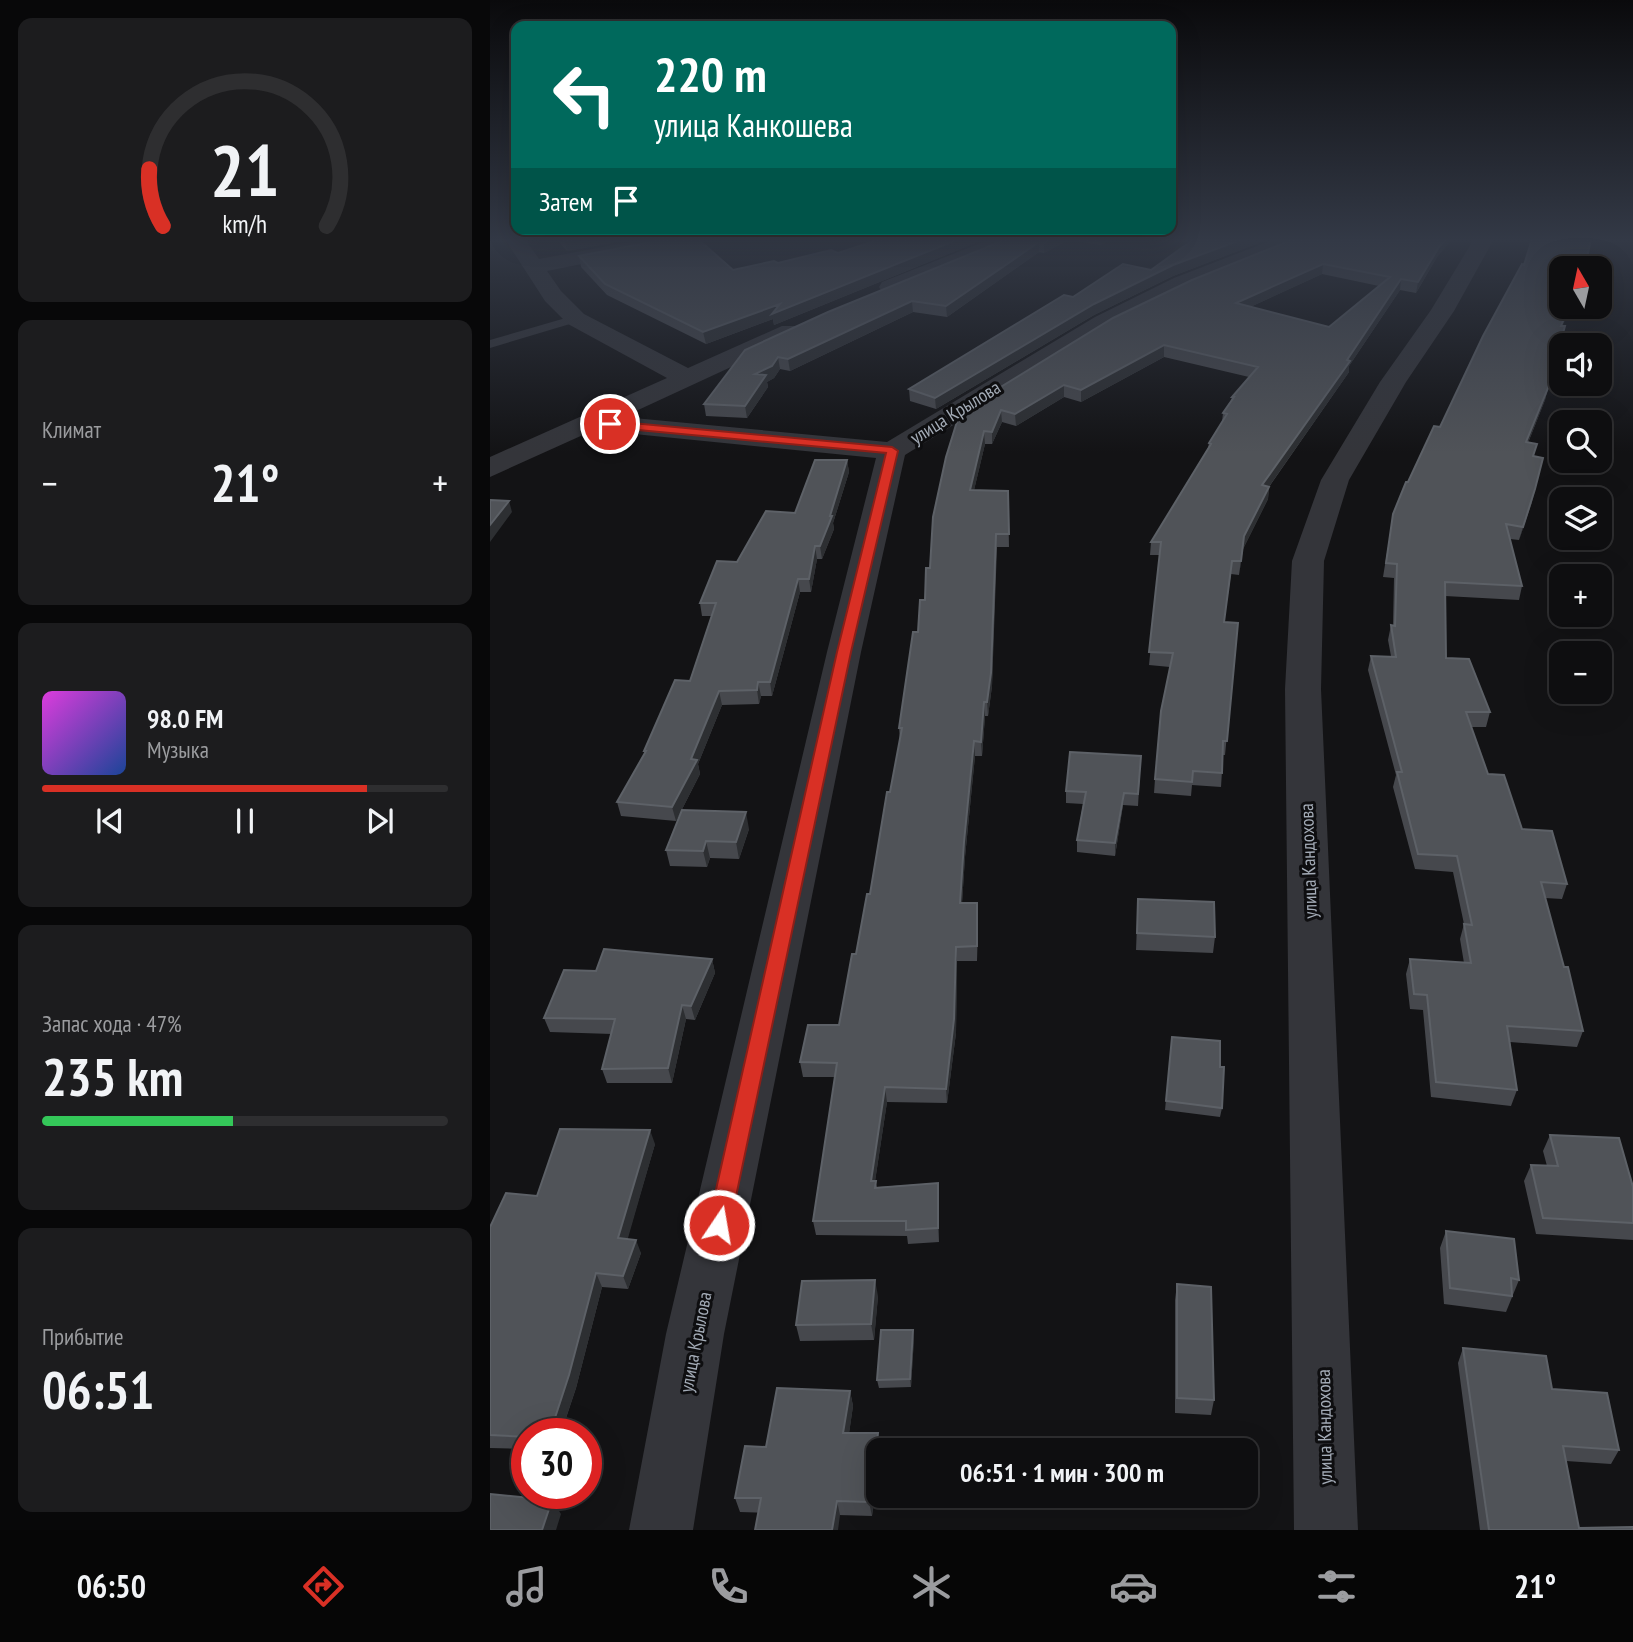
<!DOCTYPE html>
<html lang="ru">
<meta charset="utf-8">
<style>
:root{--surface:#0e0e10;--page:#1c1c1e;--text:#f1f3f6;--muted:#9b9c9f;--line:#2e2e30;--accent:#d93025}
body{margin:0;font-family:"PT Sans Narrow",sans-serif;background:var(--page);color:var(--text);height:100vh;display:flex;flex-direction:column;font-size:26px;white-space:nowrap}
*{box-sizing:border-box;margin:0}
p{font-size:23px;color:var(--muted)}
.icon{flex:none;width:38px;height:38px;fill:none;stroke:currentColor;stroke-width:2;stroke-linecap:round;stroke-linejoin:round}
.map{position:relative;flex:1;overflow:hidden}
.sheet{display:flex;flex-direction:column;gap:18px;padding:18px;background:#080809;width:490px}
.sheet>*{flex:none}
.top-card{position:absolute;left:21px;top:21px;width:665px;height:214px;border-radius:14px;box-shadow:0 7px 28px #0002,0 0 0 2px var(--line);background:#00695c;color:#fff;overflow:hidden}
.needle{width:46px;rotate:351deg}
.fabs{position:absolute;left:1059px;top:256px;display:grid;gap:14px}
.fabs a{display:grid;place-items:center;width:63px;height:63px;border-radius:14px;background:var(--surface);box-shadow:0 7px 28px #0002,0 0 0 2px var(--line);font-size:35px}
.speed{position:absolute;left:21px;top:1418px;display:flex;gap:14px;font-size:35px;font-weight:700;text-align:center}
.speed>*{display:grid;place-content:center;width:91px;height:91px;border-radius:50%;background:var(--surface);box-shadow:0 7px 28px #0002,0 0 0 2px var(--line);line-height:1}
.speed .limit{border:10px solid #d22;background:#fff;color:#111}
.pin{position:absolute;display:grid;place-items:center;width:60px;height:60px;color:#fff;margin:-30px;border:4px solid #fff;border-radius:50%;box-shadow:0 2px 7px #0007}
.me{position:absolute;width:77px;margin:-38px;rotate:12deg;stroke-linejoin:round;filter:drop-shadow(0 0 5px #0008)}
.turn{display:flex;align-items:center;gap:24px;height:147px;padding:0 28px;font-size:32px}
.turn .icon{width:91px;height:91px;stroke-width:2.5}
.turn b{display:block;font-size:49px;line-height:60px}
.then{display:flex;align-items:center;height:66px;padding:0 28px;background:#0003;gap:14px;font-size:26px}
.big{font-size:52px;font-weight:700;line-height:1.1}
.sheet .tile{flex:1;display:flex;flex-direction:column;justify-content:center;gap:10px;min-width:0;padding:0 24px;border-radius:14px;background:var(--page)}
.sheet .dial{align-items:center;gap:0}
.dial svg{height:182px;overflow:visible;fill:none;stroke:var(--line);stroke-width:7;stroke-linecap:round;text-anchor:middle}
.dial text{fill:var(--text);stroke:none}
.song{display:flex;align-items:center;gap:21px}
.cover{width:84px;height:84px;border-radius:10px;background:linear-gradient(135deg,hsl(300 70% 55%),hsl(220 70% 35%))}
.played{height:7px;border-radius:4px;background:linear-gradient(90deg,var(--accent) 80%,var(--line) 80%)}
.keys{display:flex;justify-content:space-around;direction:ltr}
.heat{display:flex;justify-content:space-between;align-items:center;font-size:38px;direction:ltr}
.charge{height:10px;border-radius:5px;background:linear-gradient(90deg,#34c759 47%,var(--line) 0)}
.trip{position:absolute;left:376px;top:1438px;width:392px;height:70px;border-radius:14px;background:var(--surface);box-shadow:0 7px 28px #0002,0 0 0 2px var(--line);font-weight:700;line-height:70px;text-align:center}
.tabs{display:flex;height:112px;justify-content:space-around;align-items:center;background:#060606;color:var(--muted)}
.tabs .icon{width:49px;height:49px}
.tabs .on{color:var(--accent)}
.tabs b{font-size:32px;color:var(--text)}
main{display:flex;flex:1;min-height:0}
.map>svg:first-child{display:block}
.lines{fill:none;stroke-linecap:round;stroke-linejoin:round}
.service{fill:#34353a;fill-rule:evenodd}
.minor{fill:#34353a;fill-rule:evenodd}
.wall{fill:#46484d;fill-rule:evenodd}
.shaded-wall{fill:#2d2f32}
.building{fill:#505358;stroke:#5d6167;stroke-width:2;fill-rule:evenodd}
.route{fill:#d93025;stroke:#8d1f18;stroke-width:2}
.labels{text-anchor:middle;stroke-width:6;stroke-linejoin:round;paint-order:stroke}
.street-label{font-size:19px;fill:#a3abb6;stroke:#0e0e10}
</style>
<main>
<section class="sheet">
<div class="tile dial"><svg viewBox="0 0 100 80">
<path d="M14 69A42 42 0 1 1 86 69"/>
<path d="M14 69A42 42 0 0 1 8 44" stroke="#d93025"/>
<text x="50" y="56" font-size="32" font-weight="700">21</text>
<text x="50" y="72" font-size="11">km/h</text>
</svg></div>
<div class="tile"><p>Климат</p>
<div class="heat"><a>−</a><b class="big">21°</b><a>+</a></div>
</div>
<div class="tile">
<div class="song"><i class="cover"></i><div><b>98.0 FM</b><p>Музыка</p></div></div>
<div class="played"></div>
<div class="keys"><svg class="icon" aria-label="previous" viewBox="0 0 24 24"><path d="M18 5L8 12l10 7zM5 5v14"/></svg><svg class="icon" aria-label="pause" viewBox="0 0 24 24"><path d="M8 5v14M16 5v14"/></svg><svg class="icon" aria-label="next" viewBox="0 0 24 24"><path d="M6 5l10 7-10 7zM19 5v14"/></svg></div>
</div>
<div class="tile"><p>Запас хода · 47%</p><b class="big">235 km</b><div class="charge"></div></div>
<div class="tile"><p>Прибытие</p><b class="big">06:51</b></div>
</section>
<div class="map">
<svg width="1143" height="1530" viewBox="0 0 1143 1530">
<rect width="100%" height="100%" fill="#131315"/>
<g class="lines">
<path class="service" d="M86 315 92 319 90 321 0 348V340Z"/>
<path class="minor" d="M15 239H35L49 259 156 239H196L193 243 186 245 57 271 71 291 94 314 198 368 292 326H308L312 331 308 336 133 417 397 442 605 317 684 278 785 239H813L810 243 700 288 621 327 415 455 371 652 234 1334 203 1530H139L176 1334 337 652 386 458 104 430 0 477V457L177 378 78 324 55 301Z
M501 239H528L525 243 408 292H392L389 287 392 282Z
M984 239H1004L964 311 916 382 859 480 834 561 831 689 868 1530H804L795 689 802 561 831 480 890 382 941 310Z"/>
</g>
<path class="wall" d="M66 239H143L77 251Z
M391 239H495L284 325 283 319 216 344 117 295 91 267 89 256 243 270 348 253Z
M517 239H620L611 245 578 240 554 253 549 252 457 317 423 312 300 371 290 369 284 378 277 382 278 387 257 418 216 416 214 404 255 350Z
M704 239H779L683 276 604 315 446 409 420 401 419 389 583 297 661 270Z
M804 239H962L947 257 926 293 910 290 859 366V372L779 487 778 499 753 549 749 575 741 574 734 622 748 623 735 755H733L731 787 702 785 701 796 664 793 665 779 680 667 659 665 670 555H660L661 542 718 448 719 443 732 422 733 413 741 401 742 397 759 377 674 357 591 402 574 397 526 426 512 422 502 444H495L484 490 518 491 519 547H507L502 686 498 716H495L492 756H485L475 857 472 903 488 918 487 961H467L466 1033 457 1103 397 1102 385 1181 387 1187 448 1183 449 1198V1242L418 1244 417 1236 326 1235 323 1221 345 1077H313L310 1062 349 1025 380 894 410 741 409 728 435 600 440 568 470 412ZM832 274 889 286 839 327 760 307Z
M1073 326 1055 400 1038 443 1047 444 1043 457 1042 502 1029 540 1020 539 1032 586 1029 600 955 596 956 658 1000 712 996 727H981L998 774 1032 829 1077 884 1072 899 1055 898 1074 967 1093 1031 1087 1047 1020 1042 1027 1090 1021 1106 941 1097 933 1010 920 1009 916 974 920 959 974 963 970 939 974 924 963 872 925 869 903 787 906 775 878 670 881 656H901L898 640 901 625H903L904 578 893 577 901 528 918 482 950 427Z
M357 460 359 472 343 523 344 529 332 559H327L321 592H310L282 696H271L269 704 232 705 208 764 210 774 186 821 131 816 127 802 155 754 154 751 200 681 222 616H212L210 603 247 562 305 513Z
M651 756 648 806 633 805 625 856 587 852V840L593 804 576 803V791Z
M259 829 249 859 220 858 217 867 180 866 176 850Z
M648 899 725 937 723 953 646 950Z
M222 959 225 973 205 1020 196 1019 182 1083H117L112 1069 122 1034 60 1032 54 1018 106 971Z
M682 1037 730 1067 732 1108 730 1117 675 1110Z
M1060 1135 1143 1187V1240L1046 1234 1034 1181 1041 1165 1057 1166 1053 1151Z
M165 1144 137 1239 151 1253 138 1289 112 1287 86 1388 71 1433H37V1449L0 1448V1227L47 1196Z
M956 1231 1029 1280 1016 1312 954 1304 950 1248Z
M687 1284 724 1400 721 1415 685 1413V1300Z
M388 1296 384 1340 310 1341 306 1325Z
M424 1338 421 1387 389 1388 387 1380Z
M973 1348 1062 1389 1129 1450 1121 1464 1076 1461 1089 1528 1143 1530H990L968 1363Z
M360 1391 363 1406 359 1433 391 1448 382 1516 250 1512 245 1498 276 1447Z"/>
<path class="shaded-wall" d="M90 239H143L77 251 75 241Z
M469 239H495L284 325 283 319 216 344 213 332Z
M561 239H578V240L554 253V243Z
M611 239H620L611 245Z
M753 239H779L683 276 604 315 446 409 445 398 604 304 683 265Z
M956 239H962L947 257 926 293 928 282 949 247Z
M549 242V252L457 317 456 306Z
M833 264 832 274 745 314 746 303Z
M911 279 910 290 859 366V372L771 498 772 485Z
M422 301 423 312 300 371 298 359Z
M1079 306H1081L1068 337 1071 326Z
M1072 338 1055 400 1033 455 1036 442Z
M674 345V357L591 402V390Z
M288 357 290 369 284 378 277 382 278 387 257 418 255 406 265 374Z
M574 385V397L526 426 525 414Z
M511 410 512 422 502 444V432Z
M494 431 495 444 481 503 480 490Z
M357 460 359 472 343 523 344 529 332 559 330 546Z
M1050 471 1042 502 1029 540 1033 527Z
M779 487 778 499 753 549 749 575 754 536Z
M19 501 22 512 0 542V525Z
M506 534 502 686 498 716 497 702Z
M325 546 327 559 321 592 319 579Z
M308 579 310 592 282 696 280 682Z
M268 682 271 696 269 704 267 690Z
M229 691 232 705 208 764 210 774 186 821 182 807Z
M494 702 495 716 492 756 491 742Z
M484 741 485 756 475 857 471 918 470 903 474 842Z
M634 793 633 805 625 856V843Z
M256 812 259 829 249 859 246 842Z
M216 841 220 858 217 867 213 851Z
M487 903 488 918 487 961Z
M466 947 467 961 466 1033 457 1103 456 1089Z
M222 959 225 973 205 1020 201 1006Z
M192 1005 196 1019 182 1083 178 1068Z
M395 1087 397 1102 383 1195 381 1181Z
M160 1130 165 1144 134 1252 128 1238Z
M448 1183 449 1198V1242L448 1228Z
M146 1240 151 1253 138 1289 133 1276Z
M106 1273 112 1287 86 1388 71 1433H60Z
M385 1280 388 1296 384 1340 381 1324Z
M423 1330 424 1338 421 1387 420 1379Z
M360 1391 363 1406 357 1448 353 1433Z
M388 1433 391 1448 390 1451H388V1466L382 1516 379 1502Z
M62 1500 71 1514 66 1530H52Z
M347 1501 350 1515 348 1530H342Z"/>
<path class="building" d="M73 239H90L75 241Z
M177 239H208L243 270 284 261 288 263 341 250 348 253 391 239H469L282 314 290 304 213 332 115 284 89 256Z
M517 239H561L554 243 549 242 456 306 422 301 298 359 288 357 282 366 265 374 276 375 255 406 214 404 255 350 338 312Z
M704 239H753L683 265 604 304 445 398 419 389 574 295 583 297 633 264 661 270Z
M804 239H956L949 247 928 282 911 279 857 360 860 361 772 485 779 487 754 536 751 561H742L734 622 748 623 737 741H733L732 773 703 771 702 782 665 779 671 711 683 653 659 652 671 542H661L721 444 719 443 737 414 733 413 744 397H742L768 367 674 345 591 390 574 385 525 414 511 410 502 432 494 431 480 490 518 491 519 534H506L501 673 497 702H494L491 742 484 741 474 842 470 903H487V946L466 947 464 1019 456 1089 395 1087 381 1181H386L385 1188 448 1183V1228L416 1230V1221H323L347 1063 310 1062 318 1025H349L362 954H366L377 894H380L397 792H400L412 728H409L423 632H428L430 600H435L436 568H440L443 517 456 457 470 412 623 318 702 280ZM833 264 900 277 839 327 746 303Z
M1042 239H1101L1095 268H1071V306H1079L1071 326H1075L1058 388 1036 442 1047 444 1043 456 1053 458 1045 489 1033 527 1016 524 1032 586 955 582 956 658 979 659 1000 712H976L998 774 1014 775 1032 829 1062 831 1077 884 1051 882 1074 967H1078L1093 1031 1017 1026 1027 1090 946 1082 937 995 924 994 920 959 981 963 974 924 982 925 967 856 928 854 907 772H912L881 656 906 657 901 625 905 626 907 564 896 563 903 514 916 482H918L944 426 950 427 993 336 1032 264 1034 265Z
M325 460H357L340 516H342L330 546H325L319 579H308L280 682H268L267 690 229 691 201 759 207 760 182 807 127 802 156 751H154L185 680 200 681 226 603H210L227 561 247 562 276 511 305 513Z
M0 500 19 501 0 525Z
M580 752 651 756 648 794 634 793 625 843 587 840 596 792 576 791Z
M192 810 256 812 246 842 216 841 213 851 176 850Z
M648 899 724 902 725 937 647 933Z
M114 949 222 959 201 1006 192 1005 178 1068 112 1069 125 1019 54 1018 74 970 106 971Z
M682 1037 730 1041V1067H734L732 1108 676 1101Z
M70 1129 160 1130 128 1238 146 1240 133 1276 106 1273 79 1375 60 1433H37V1437L0 1435V1227L16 1193 47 1196Z
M1060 1135 1129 1138 1143 1187V1223L1053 1218 1041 1165 1068 1166Z
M956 1231 1024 1239 1029 1280 1021 1278 1022 1296 960 1288Z
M385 1280 381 1324 306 1325 312 1281Z
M687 1284 721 1287 724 1400 687 1398Z
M391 1330H423L420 1379 387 1380Z
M973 1348 1056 1356 1062 1389 1117 1393 1129 1450 1073 1446 1089 1528 1143 1527V1530H999Z
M287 1388 360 1391 353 1433H388L379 1502 347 1501 342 1530H265L271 1498H245L255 1446 276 1447Z
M0 1494 62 1500 52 1530H0Z"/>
<linearGradient id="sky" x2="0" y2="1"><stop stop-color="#0a0a0c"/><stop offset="0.53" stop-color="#333946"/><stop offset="1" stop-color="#333946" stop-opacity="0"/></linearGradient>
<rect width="1143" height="453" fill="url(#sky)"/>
<path class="route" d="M120 421 402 447 408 451 361 652 240 1225 237 1232 229 1235 221 1232 218 1225 347 652 396 453 116 427 114 424Z"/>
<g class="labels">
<g class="street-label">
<text transform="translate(465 412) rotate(-32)" y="7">улица Крылова</text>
<text transform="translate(818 861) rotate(-92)" y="7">улица Кандохова</text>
<text transform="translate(205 1342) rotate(-79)" y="7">улица Крылова</text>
<text transform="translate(834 1427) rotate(-91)" y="7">улица Кандохова</text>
</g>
</g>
</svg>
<div class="fabs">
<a><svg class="needle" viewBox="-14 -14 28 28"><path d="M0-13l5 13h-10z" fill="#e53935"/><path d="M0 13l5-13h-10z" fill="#9b9c9f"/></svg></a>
<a><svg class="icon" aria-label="sound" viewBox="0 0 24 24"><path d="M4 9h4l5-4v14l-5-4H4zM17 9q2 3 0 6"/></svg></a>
<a><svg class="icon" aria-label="search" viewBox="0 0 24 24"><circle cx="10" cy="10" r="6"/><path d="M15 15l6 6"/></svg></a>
<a><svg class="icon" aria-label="layers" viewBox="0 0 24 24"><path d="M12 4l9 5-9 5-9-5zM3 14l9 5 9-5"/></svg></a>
<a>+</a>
<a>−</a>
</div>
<div class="speed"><div class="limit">30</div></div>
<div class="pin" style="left:120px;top:424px;background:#d93025"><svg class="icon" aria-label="arrive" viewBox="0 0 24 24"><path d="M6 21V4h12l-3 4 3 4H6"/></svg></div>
<svg class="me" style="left:229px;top:1225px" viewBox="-20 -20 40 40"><circle r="17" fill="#d93025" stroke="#fff" stroke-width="3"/><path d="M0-11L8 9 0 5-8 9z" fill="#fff"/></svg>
<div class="trip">06:51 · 1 мин · 300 m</div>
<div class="top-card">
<div class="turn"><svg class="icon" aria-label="left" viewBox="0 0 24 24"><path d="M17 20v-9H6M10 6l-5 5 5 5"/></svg><div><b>220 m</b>улица Канкошева</div></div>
<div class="then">Затем<svg class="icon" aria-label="arrive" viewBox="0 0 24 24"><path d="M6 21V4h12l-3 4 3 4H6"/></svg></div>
</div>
</div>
</main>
<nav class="tabs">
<b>06:50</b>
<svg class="icon on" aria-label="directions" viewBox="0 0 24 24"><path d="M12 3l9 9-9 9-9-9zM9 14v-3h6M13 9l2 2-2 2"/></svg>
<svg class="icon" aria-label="music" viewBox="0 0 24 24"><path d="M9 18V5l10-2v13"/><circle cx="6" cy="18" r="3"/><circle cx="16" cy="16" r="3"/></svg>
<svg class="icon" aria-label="phone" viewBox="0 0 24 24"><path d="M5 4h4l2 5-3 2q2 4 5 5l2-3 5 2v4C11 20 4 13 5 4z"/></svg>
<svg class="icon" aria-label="climate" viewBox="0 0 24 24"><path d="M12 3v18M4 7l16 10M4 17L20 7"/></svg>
<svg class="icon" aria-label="car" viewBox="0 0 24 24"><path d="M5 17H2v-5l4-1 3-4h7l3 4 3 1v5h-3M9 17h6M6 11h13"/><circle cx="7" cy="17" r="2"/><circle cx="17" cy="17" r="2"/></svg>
<svg class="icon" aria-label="filters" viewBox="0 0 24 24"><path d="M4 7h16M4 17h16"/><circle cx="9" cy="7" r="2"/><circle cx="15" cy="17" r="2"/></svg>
<b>21°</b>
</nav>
